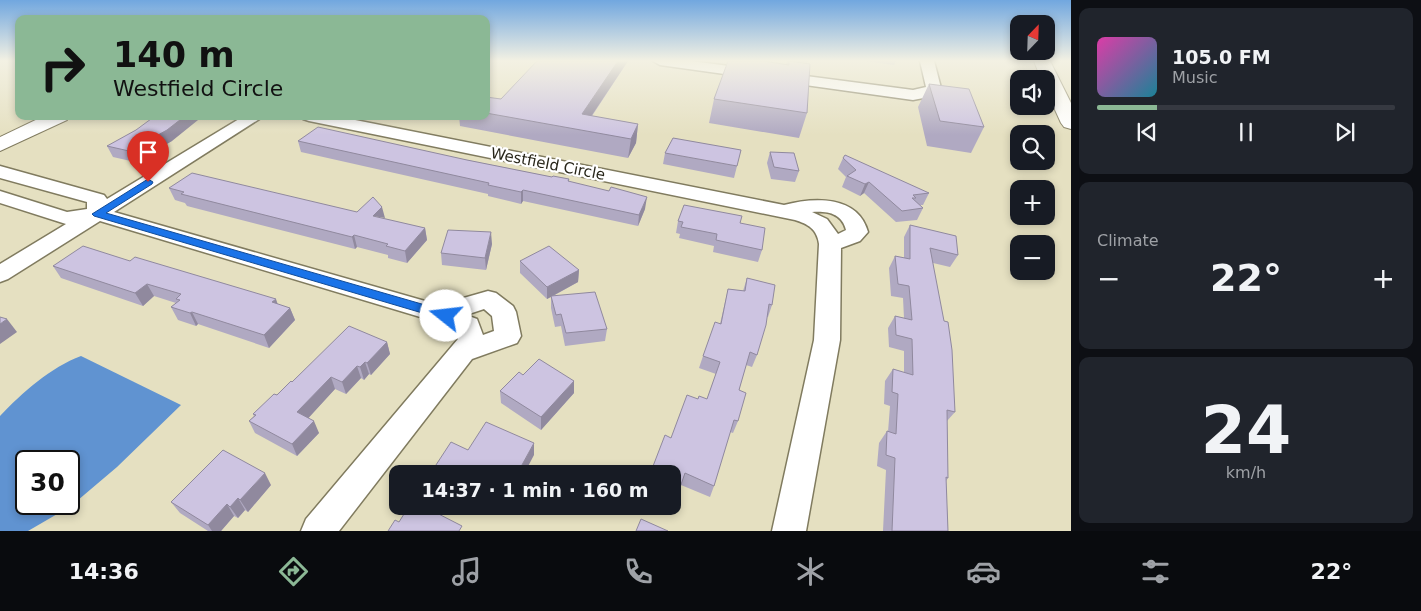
<!DOCTYPE html>
<meta charset="utf-8">
<style>
:root{--surface:#171b24;--page:#20242c;--text:#f1f3f6;--muted:#9ea1a6;--line:#363941;--accent:#8bb895}
body{margin:0;font-family:"DejaVu Sans",sans-serif;background:var(--page);color:var(--text);height:100vh;display:flex;flex-direction:column;font-size:19px;white-space:nowrap}
*{box-sizing:border-box;margin:0}
p{font-size:16px;color:var(--muted)}
.icon{flex:none;width:28px;height:28px;fill:none;stroke:currentColor;stroke-width:2;stroke-linecap:round;stroke-linejoin:round}
.map{position:relative;flex:1;overflow:hidden}
.panel{display:flex;flex-direction:column;gap:8px;padding:8px;background:#0d0f14;width:350px}
.panel>*{flex:none}
.guide{position:absolute;left:15px;top:15px;width:475px;height:105px;border-radius:10px;box-shadow:0 2px 8px #0003;background:#8bb895;color:#111;overflow:hidden}
.needle{width:32px;rotate:23deg}
.fabs{position:absolute;left:1010px;top:15px;display:grid;gap:10px}
.fabs a{display:grid;place-items:center;width:45px;height:45px;border-radius:10px;background:var(--surface);box-shadow:0 2px 8px #0003;font-size:25px}
.speed{position:absolute;left:15px;top:450px;display:flex;gap:10px;font-size:25px;font-weight:700;text-align:center}
.speed>*{display:grid;place-content:center;width:65px;height:65px;border-radius:50%;background:var(--surface);box-shadow:0 2px 8px #0003;line-height:1}
.speed .limit{border:2px solid #111;border-radius:8px;background:#fff;color:#111}
.pin{position:absolute;display:grid;place-items:center;width:42px;height:42px;color:#fff;margin:-51px -21px;border-radius:50% 50% 50% 0;rotate:-45deg;box-shadow:0 0 5px #0007}
.pin .icon{rotate:45deg}
.me{position:absolute;width:55px;margin:-28px;rotate:286deg;stroke-linejoin:round;filter:drop-shadow(0 0 4px #0008)}
.turn{display:flex;align-items:center;gap:18px;height:105px;padding:0 15px;font-size:22px}
.turn .icon{width:65px;height:65px;stroke-width:2.5}
.turn b{display:block;font-size:35px;line-height:42px}
.big{font-size:38px;font-weight:600;line-height:1.1}
.panel .widget{flex:1;display:flex;flex-direction:column;justify-content:center;gap:8px;min-width:0;padding:0 18px;border-radius:10px;background:var(--page)}
.panel .dial{align-items:center;gap:0}
.dial b{font-size:65px;line-height:1}
.song{display:flex;align-items:center;gap:15px}
.cover{width:60px;height:60px;border-radius:8px;background:linear-gradient(135deg,hsl(320 70% 55%),hsl(190 70% 35%))}
.played{height:5px;border-radius:2px;background:linear-gradient(90deg,var(--accent) 20%,var(--line) 20%)}
.keys{display:flex;justify-content:space-around;direction:ltr}
.heat{display:flex;justify-content:space-between;align-items:center;font-size:28px;direction:ltr}
.trip{position:absolute;left:389px;top:465px;width:292px;height:50px;border-radius:10px;background:var(--surface);box-shadow:0 2px 8px #0003;font-weight:600;line-height:50px;text-align:center}
.menu{display:flex;height:80px;justify-content:space-around;align-items:center;background:#090b0e;color:var(--muted)}
.menu .icon{width:35px;height:35px}
.menu .on{color:var(--accent)}
.menu b{font-size:22px;color:var(--text)}
main{display:flex;flex:1;min-height:0}
.map>svg:first-child{display:block}
.water{fill:#6093d1;fill-rule:evenodd}
.lines{fill:none;stroke-linecap:round;stroke-linejoin:round}
.street-casing{stroke:#807b5f;stroke-width:3}
.secondary-casing{stroke:#807b5f;stroke-width:2}
.highway-casing{stroke:#807b5f;stroke-width:2}
.street{fill:#fff;fill-rule:evenodd}
.secondary{fill:#fff;fill-rule:evenodd}
.highway{fill:#fff;fill-rule:evenodd}
.wall{fill:#b0a9c2}
.shaded-wall{fill:#90899e}
.building{fill:#cdc4e1;stroke:#90899e}
.route{fill:#1a73e8;stroke:#114b97}
.labels{text-anchor:middle;stroke-width:4.5;stroke-linejoin:round;paint-order:stroke}
.street-label{font-size:15px;fill:#272519;stroke:#fff}
</style>
<main>
<div class="map">
<svg width="1071" height="531" viewBox="0 0 1071 531">
<rect width="100%" height="100%" fill="#e5e0c1"/>
<path class="water" d="M81 356 181 405 117 467 71 506 28 531H0V416C22 393 51 367 81 356ZM69 461V504H26V461Z"/>
<g class="lines">
<g class="street-casing">
<path id="street" d="M653 61H691L913 90 926 87 920 61H934L941 88 934 96 913 100 660 65Z
M244 116H264L114 212 439 305 488 291 496 293 513 306 516 312 521 336 517 343 472 359 339 531H301L306 519 458 339 456 331 437 322 100 221 8 279 0 282V264L66 224 0 203V191L67 212 87 209V202L0 178V166L104 195 107 199ZM484 309 492 316 494 331 483 335 477 319 466 315Z
M301 116H335L784 205C814 197 858 195 868 232L860 241 841 248 840 340 806 531H772L814 340 819 244C817 229 808 224 795 220L309 121 303 119ZM812 212C827 211 842 213 846 230L838 234 827 219Z"/>
</g>
<g class="secondary-casing">
<path id="secondary" d="M44 116H70L67 120 0 151V137Z"/>
</g>
<g class="highway-casing">
<path id="highway" d="M1034 61H1050L1071 103V129L1064 127 1061 123 1046 90V79H1041Z"/>
</g>
<use href="#street" class="street"/>
<use href="#secondary" class="secondary"/>
<use href="#highway" class="highway"/>
</g>
<path class="wall" d="M628 61 592 116 638 124 636 143 628 158 460 126 459 116H486V97L501 99Z
M787 61H808L807 63V113L799 138 709 123 714 99 786 64Z
M865 61H896L894 65Z
M929 84 984 127 971 153 927 146 918 107Z
M172 141 135 162 113 157 107 146Z
M298 141 467 160 552 177 569 179V182L645 209 638 226 523 201 521 204 488 196V194L301 152Z
M770 152 799 171 795 182 771 179 767 163Z
M665 153 737 166 734 178 663 164Z
M843 158 929 193 923 205H920L923 208 917 220 896 222 864 193 860 196 842 187 846 177 838 169Z
M169 188 425 228 427 240 407 263 388 258V255L357 247 355 249 187 206 185 203 175 200Z
M678 221 740 223 762 250 758 262 713 252 714 246 679 238 680 234 676 233Z
M910 225 958 255 950 267 933 263 955 412 947 421 948 478 946 481 948 531H883L886 470 877 466 879 443 887 431 888 432 890 406 884 404 885 381 893 369 904 373V351L889 347 888 328 895 316 904 318 903 298 891 296 889 268 895 256 904 258V237Z
M492 244 486 270 442 265 441 253Z
M130 261 290 308 295 320 269 348 198 324 196 326 178 320 171 307 176 303 154 296 143 306 61 278 53 266Z
M520 261 579 270 578 282 553 296 607 329 605 341 565 346 561 326 555 327 551 308V297L547 299 520 273Z
M747 278 772 305 768 317H767L757 355 752 367 746 365 739 390 738 421 733 433 730 432 714 486 710 497 681 485 672 510 663 506H672V474L671 438 698 399H707L716 374 699 368 703 356 720 324 725 302 728 289 743 291Z
M387 342 390 354 371 375 369 374 364 380 361 378 346 394 335 389 308 418 319 433 297 456 255 433 249 421 254 416 253 414 292 382Z
M523 375 574 393 541 430 501 403 500 391Z
M271 485 248 512 245 510 238 518 234 516 221 531H208L180 513 171 502Z
M482 506H505L500 515Z"/>
<path class="shaded-wall" d="M618 61H628L582 130V114Z
M185 116H203L172 141 135 162 129 151Z
M638 124 636 143 628 158 631 139Z
M869 182 864 193 860 196 865 184Z
M523 190V201L521 204V192Z
M647 197 645 209 638 226 639 215Z
M382 207 385 218 373 216Z
M425 228 427 240 407 263 405 251Z
M491 232 492 244 486 270 485 258Z
M354 235 357 247 355 249 352 237Z
M579 270 578 282 547 299V287Z
M147 284 154 296 143 306 135 293Z
M276 299 280 311 272 302Z
M290 308 295 320 269 348 264 335Z
M192 312 198 324 196 326 190 313Z
M7 319 17 332 0 344V324Z
M387 342 390 354 371 375 367 363Z
M365 362 369 374 364 380 360 367Z
M357 366 361 378 346 394 342 382Z
M331 377 335 389 303 424 297 412Z
M574 381V393L541 430V417Z
M314 421 319 433 297 456 292 444Z
M534 443V455L524 474H517Z
M265 473 271 485 248 512 240 500Z
M238 498 245 510 238 518 230 507Z
M227 504 234 516 221 531H212L208 525Z
M500 506H505L500 515Z"/>
<path class="building" d="M537 61H618L582 114 638 124 631 139 486 113V97L501 99Z
M728 61H763L789 65V61L810 64 807 113 714 99Z
M929 84 969 89 984 127 940 121Z
M155 116H185L167 130 129 151 107 146 136 130Z
M318 127 467 160 552 177 553 176 569 179 568 181 609 191 611 187 647 197 639 215 523 190 521 192 488 185 489 183 298 141Z
M673 138 741 150 737 166 665 153Z
M770 152 794 153 799 171 774 167Z
M845 155 929 193 913 195 916 198H912L923 208 902 211 869 182 865 184 847 176 856 170 843 158Z
M192 173 357 212 373 197 382 207 373 216 425 228 405 251 386 246 388 244 354 235 352 237 181 194 184 192 169 188Z
M684 205 742 216 740 223 765 228 762 250 716 240 717 234 681 227 683 222 678 221Z
M910 225 956 236 958 255 930 248 944 321 948 322 952 350 955 412 947 410 948 478 946 477 948 531H892L895 458 886 455 887 431 896 434 898 394 892 392 893 369 913 375 912 339 896 335 895 316 912 320 909 286 898 284 895 256 910 259Z
M448 230 491 232 485 258 441 253Z
M83 246 130 261 135 257 276 299 272 302 290 308 264 335 192 312 190 313 171 307 180 300 176 299 181 294 147 284 135 293 53 266Z
M549 246 579 270 547 287 520 261Z
M747 278 775 285 772 305 769 304 766 325 757 355 750 352 739 390 746 393 738 421 734 420 714 486 685 473 676 499 672 497V474H650L665 435 671 438 687 395 698 399 699 396 707 399 720 362 703 356 715 322 721 324 728 289 745 291Z
M595 292 607 329 566 333 561 314 556 315 551 296Z
M0 317 7 319 0 324Z
M349 326 387 342 367 363 365 362 360 367 357 366 342 382 331 377 297 412 314 421 292 444 249 421 256 415 253 414 274 394 277 395 291 381 292 382Z
M539 359 574 381 541 417 500 391 519 372 523 375Z
M486 422 534 443 517 474H438L432 471 451 442 468 450Z
M223 450 265 473 240 500 238 498 230 507 227 504 208 525 171 502Z
M409 506H423L462 526 459 531H388L395 520 399 522Z
M641 519 668 531H636Z"/>
<linearGradient id="sky" x2="0" y2="1"><stop stop-color="#71a7df"/><stop offset="0.45" stop-color="#f3f1e3"/><stop offset="1" stop-color="#f3f1e3" stop-opacity="0"/></linearGradient>
<rect width="1071" height="135" fill="url(#sky)"/>
<path class="route" d="M148 179 153 182 152 184 106 213 446 311 451 313 452 316 451 319 446 320 94 216 92 214Z"/>
<g class="labels">
<g class="street-label">
<text transform="translate(548 164) rotate(11)" y="5">Westfield Circle</text>
</g>
</g>
</svg>
<div class="fabs">
<a><svg class="needle" viewBox="-14 -14 28 28"><path d="M0-13l5 13h-10z" fill="#e53935"/><path d="M0 13l5-13h-10z" fill="#9ea1a6"/></svg></a>
<a><svg class="icon" aria-label="sound" viewBox="0 0 24 24"><path d="M4 9h4l5-4v14l-5-4H4zM17 9q2 3 0 6"/></svg></a>
<a><svg class="icon" aria-label="search" viewBox="0 0 24 24"><circle cx="10" cy="10" r="6"/><path d="M15 15l6 6"/></svg></a>
<a>+</a>
<a>−</a>
</div>
<div class="speed"><div class="limit">30</div></div>
<div class="pin" style="left:148px;top:182px;background:#d93025"><svg class="icon" aria-label="arrive" viewBox="0 0 24 24"><path d="M6 21V4h12l-3 4 3 4H6"/></svg></div>
<svg class="me" style="left:446px;top:316px" viewBox="-20 -20 40 40"><circle r="19" fill="#fff"/><path d="M0-13L10 11 0 6-10 11z" fill="#1a73e8"/></svg>
<div class="trip">14:37 · 1 min · 160 m</div>
<div class="guide">
<div class="turn"><svg class="icon" aria-label="right" viewBox="0 0 24 24"><path d="M7 20v-9h11M14 6l5 5-5 5"/></svg><div><b>140 m</b>Westfield Circle</div></div>
</div>
</div>
<section class="panel">
<div class="widget">
<div class="song"><i class="cover"></i><div><b>105.0 FM</b><p>Music</p></div></div>
<div class="played"></div>
<div class="keys"><svg class="icon" aria-label="previous" viewBox="0 0 24 24"><path d="M18 5L8 12l10 7zM5 5v14"/></svg><svg class="icon" aria-label="pause" viewBox="0 0 24 24"><path d="M8 5v14M16 5v14"/></svg><svg class="icon" aria-label="next" viewBox="0 0 24 24"><path d="M6 5l10 7-10 7zM19 5v14"/></svg></div>
</div>
<div class="widget"><p>Climate</p>
<div class="heat"><a>−</a><b class="big">22°</b><a>+</a></div>
</div>
<div class="widget dial"><b>24</b><p>km/h</p></div>
</section>
</main>
<nav class="menu">
<b>14:36</b>
<svg class="icon on" aria-label="directions" viewBox="0 0 24 24"><path d="M12 3l9 9-9 9-9-9zM9 14v-3h6M13 9l2 2-2 2"/></svg>
<svg class="icon" aria-label="music" viewBox="0 0 24 24"><path d="M9 18V5l10-2v13"/><circle cx="6" cy="18" r="3"/><circle cx="16" cy="16" r="3"/></svg>
<svg class="icon" aria-label="phone" viewBox="0 0 24 24"><path d="M5 4h4l2 5-3 2q2 4 5 5l2-3 5 2v4C11 20 4 13 5 4z"/></svg>
<svg class="icon" aria-label="climate" viewBox="0 0 24 24"><path d="M12 3v18M4 7l16 10M4 17L20 7"/></svg>
<svg class="icon" aria-label="car" viewBox="0 0 24 24"><path d="M5 17H2v-5l4-1 3-4h7l3 4 3 1v5h-3M9 17h6M6 11h13"/><circle cx="7" cy="17" r="2"/><circle cx="17" cy="17" r="2"/></svg>
<svg class="icon" aria-label="filters" viewBox="0 0 24 24"><path d="M4 7h16M4 17h16"/><circle cx="9" cy="7" r="2"/><circle cx="15" cy="17" r="2"/></svg>
<b>22°</b>
</nav>
